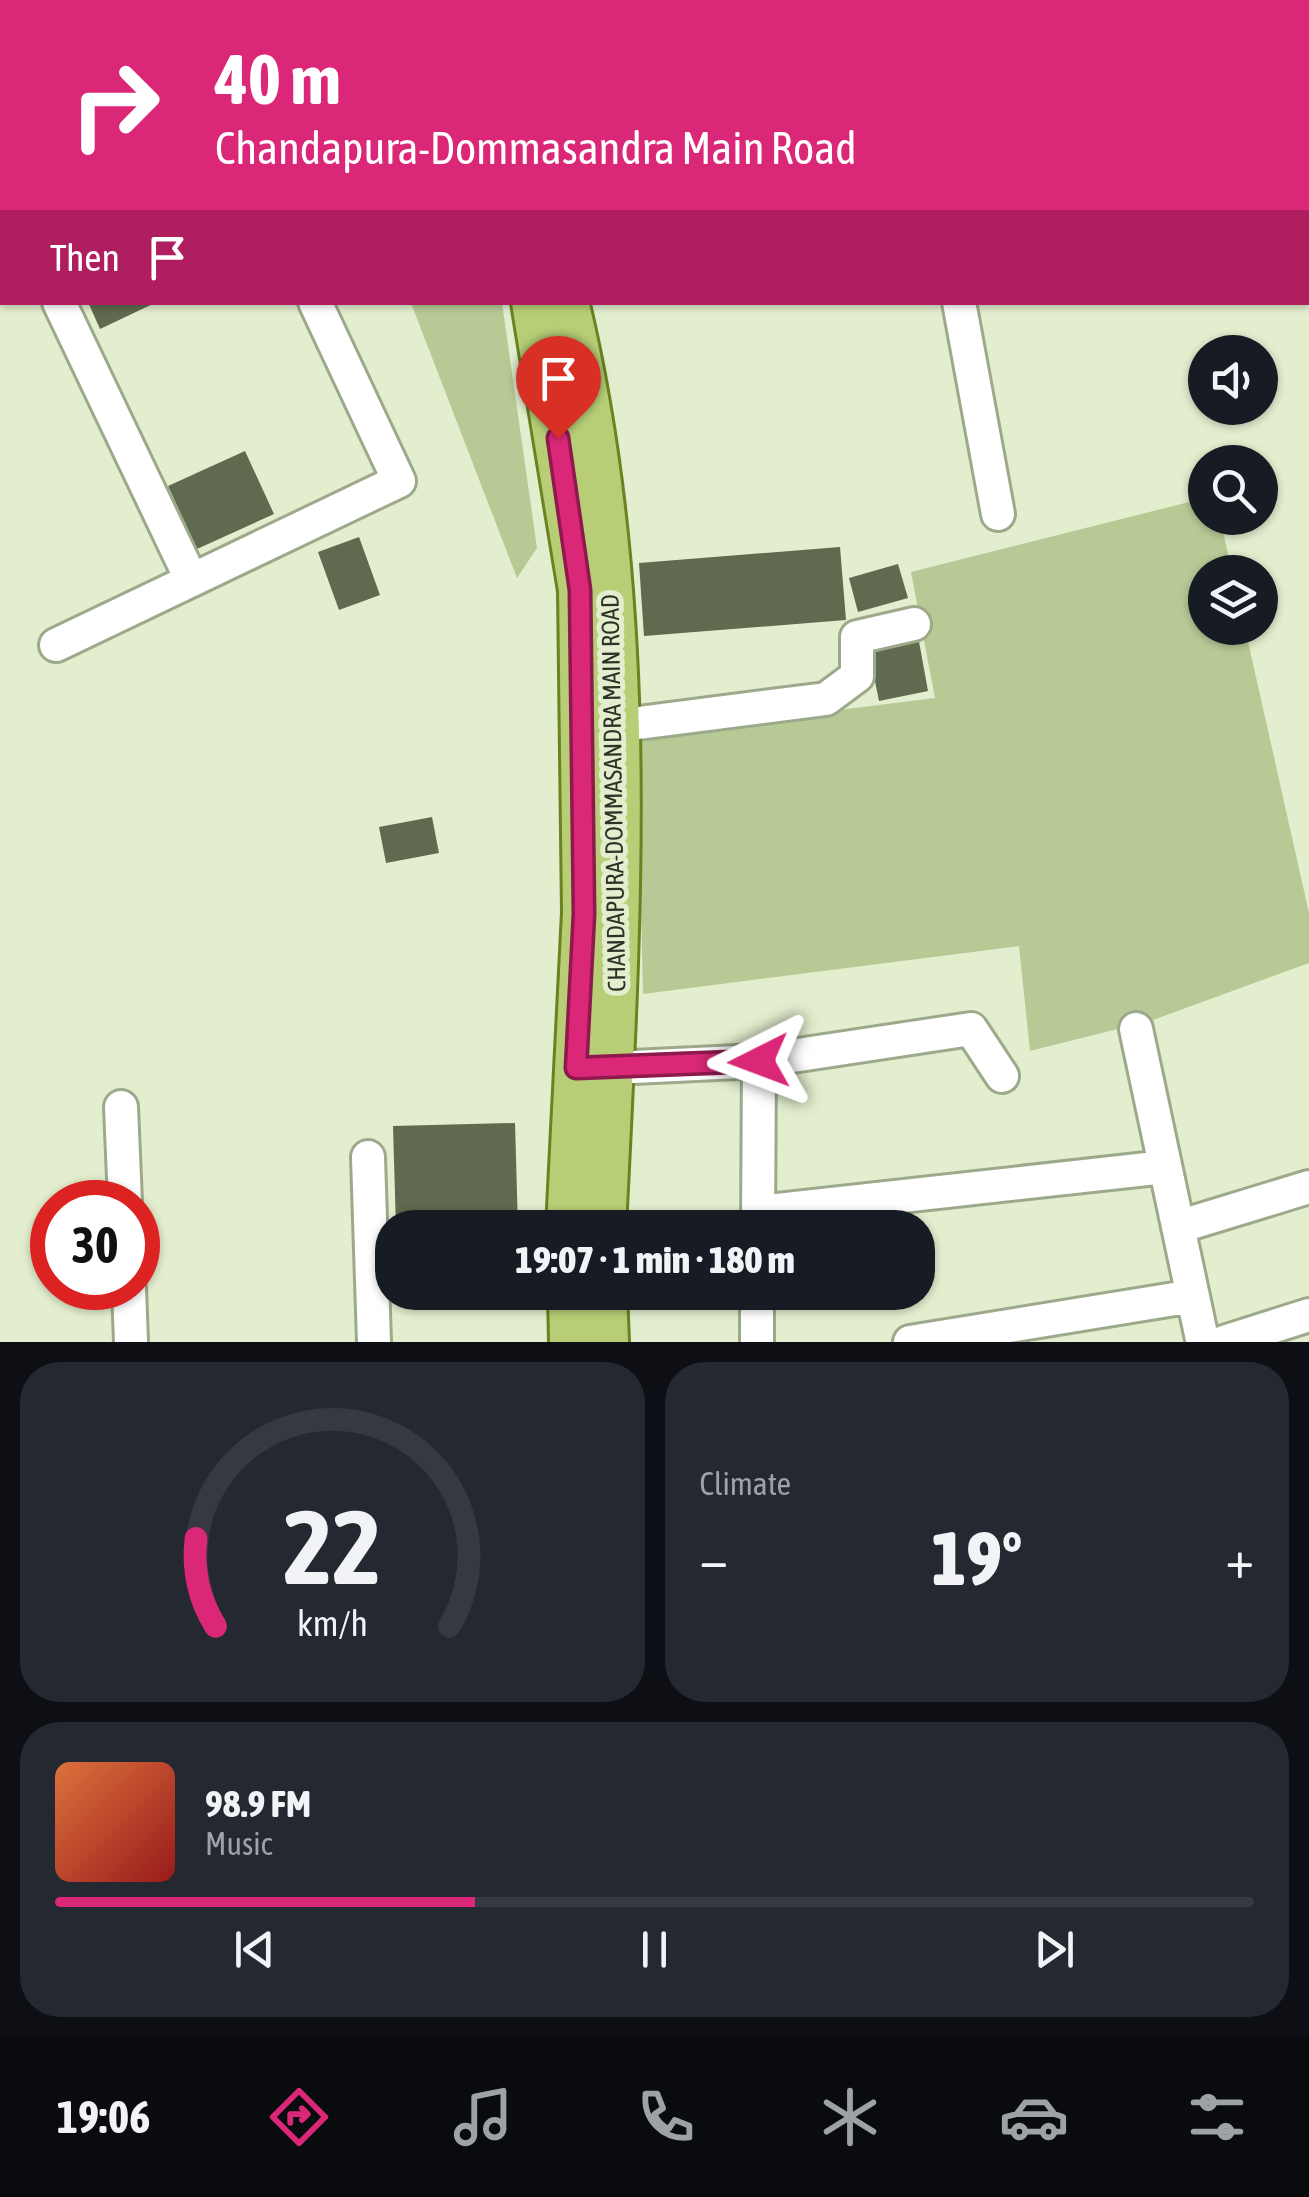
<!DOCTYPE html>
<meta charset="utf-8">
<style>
:root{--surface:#171b24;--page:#242831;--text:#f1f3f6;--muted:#9ea1a6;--line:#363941;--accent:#db2777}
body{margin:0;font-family:"Asap Condensed",sans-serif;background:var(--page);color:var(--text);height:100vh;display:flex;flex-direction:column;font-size:38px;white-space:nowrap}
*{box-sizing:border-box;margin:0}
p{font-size:32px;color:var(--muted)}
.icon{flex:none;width:55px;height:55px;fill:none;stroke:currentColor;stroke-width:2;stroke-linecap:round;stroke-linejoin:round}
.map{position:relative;height:1342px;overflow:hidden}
.side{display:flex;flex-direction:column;gap:20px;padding:20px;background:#0d0f14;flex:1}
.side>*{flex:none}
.guide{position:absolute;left:0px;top:0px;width:1310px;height:305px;box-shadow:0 2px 8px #0004;background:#db2777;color:#fff;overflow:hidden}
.fabs{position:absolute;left:1188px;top:335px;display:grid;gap:20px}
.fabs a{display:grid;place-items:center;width:90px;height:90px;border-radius:50%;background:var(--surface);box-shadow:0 2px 8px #0004;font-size:50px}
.speed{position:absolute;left:30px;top:1180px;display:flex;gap:20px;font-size:50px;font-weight:700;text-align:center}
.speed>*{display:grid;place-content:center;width:130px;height:130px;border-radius:50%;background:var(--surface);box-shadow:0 2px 8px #0004;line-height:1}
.speed .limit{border:15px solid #d22;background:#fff;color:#111}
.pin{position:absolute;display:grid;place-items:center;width:85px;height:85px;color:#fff;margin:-102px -42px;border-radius:50% 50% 50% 0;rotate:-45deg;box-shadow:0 0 10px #0007}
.pin .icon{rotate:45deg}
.me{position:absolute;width:110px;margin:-55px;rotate:267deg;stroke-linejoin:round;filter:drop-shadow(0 0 8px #0008)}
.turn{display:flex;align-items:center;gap:35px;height:210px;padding:0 50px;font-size:45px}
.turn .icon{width:130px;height:130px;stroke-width:2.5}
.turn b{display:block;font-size:70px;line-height:85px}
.then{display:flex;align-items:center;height:95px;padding:0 50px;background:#0003;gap:20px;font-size:38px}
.big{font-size:75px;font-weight:800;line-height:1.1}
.side .tile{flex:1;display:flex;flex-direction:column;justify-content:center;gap:15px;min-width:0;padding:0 35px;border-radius:40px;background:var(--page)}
.side .dial{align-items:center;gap:0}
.dial svg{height:260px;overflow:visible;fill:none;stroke:var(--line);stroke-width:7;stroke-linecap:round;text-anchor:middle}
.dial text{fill:var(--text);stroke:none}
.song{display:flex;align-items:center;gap:30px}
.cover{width:120px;height:120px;border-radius:15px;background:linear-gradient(135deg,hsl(20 70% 55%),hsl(0 70% 35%))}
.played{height:10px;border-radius:5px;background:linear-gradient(90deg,var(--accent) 35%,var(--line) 35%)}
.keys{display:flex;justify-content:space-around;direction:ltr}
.heat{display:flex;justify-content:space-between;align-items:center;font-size:55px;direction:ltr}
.side .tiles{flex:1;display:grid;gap:20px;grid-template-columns:1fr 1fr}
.tile:last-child{grid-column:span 2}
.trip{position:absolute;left:375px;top:1210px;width:560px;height:100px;border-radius:40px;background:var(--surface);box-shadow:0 2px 8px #0004;font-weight:800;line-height:100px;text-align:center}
.dock{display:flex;height:160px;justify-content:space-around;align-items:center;background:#090b0e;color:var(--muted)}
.dock .icon{width:70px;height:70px}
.dock .on{color:var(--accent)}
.dock b{font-size:45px;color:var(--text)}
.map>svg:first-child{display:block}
.green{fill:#b7ca96}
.building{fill:#5f6a4e}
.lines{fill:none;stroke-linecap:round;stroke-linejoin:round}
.minor-casing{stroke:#9da98b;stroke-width:38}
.major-casing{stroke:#68831f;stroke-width:48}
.minor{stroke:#fff;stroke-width:32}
.major{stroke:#b7ce76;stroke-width:42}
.route-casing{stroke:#8e194d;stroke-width:25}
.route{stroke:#db2777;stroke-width:18}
.labels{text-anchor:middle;stroke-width:10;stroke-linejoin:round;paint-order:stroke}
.street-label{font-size:25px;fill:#2d3226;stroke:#e2eece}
</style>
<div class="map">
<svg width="1309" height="1342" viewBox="0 0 1309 1342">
<rect width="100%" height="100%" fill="#e2eece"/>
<path class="green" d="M411 303H502L537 548 517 578Z
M1205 498V518H1220L1232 572H1205V628H1245L1309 913V963L1153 1020 1030 1051 1019 946 643 994 637 735 935 698 911 572Z"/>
<path class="building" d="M88 302H157L100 329Z
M245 451 274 514 197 549 168 486Z
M359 537 380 595 339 610 318 552Z
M840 547 846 620 644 636 639 563Z
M898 564 908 598 858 612 849 578Z
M918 636 928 691 879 701 868 647Z
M432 817 439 853 386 863 379 827Z
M515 1123 518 1228H396L393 1126Z"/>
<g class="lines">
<g class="minor-casing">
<path id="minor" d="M173 0 174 2
M900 0V2
M1308 64H1309
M0 180 2 185
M1308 233 1309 241
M59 302 191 579
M959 302 998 514
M56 645 399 481 315 302
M615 726 826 699 857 676V637L914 624
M1136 1029 1202 1339 1206 1342
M591 1069 759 1061 971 1029 1002 1076
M121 1107 125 1202
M368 1157 374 1342
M758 1212 1165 1167
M1178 1227 1309 1187
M758 1228 759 1061
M129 1288 131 1342
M757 1342V1292
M910 1342 1193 1296
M1224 1342 1309 1315"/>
</g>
<g class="major-casing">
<path id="major" d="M429 0 430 2
M461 0 462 2
M533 302 580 590 584 913 568 1228
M567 302C640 604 619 921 604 1228
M570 1292 571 1342
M605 1292 607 1342"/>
</g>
<use href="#minor" class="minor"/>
<use href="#major" class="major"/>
</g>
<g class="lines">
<g class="route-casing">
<path id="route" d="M558 438 580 590 584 914 576 1068 759 1061"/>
</g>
<use href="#route" class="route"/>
</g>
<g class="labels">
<g class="street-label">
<text transform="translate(613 793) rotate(-91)" y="9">CHANDAPURA-DOMMASANDRA MAIN ROAD</text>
</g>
</g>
</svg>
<div class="fabs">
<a><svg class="icon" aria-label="sound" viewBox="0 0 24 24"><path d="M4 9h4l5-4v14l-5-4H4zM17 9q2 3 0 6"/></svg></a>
<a><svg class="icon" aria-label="search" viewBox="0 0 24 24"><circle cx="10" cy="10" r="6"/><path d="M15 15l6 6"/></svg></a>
<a><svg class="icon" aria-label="layers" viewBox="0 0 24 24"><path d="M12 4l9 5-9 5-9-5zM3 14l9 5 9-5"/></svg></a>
</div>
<div class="speed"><div class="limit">30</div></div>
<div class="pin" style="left:558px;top:438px;background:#d93025"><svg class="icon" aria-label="arrive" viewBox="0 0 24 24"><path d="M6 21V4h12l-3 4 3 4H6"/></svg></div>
<svg class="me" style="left:759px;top:1061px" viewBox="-20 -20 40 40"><path d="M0-17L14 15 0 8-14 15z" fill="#db2777" stroke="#fff" stroke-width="4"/></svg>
<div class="trip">19:07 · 1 min · 180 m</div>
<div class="guide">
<div class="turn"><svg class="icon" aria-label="right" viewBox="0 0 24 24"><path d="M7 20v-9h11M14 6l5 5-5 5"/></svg><div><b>40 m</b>Chandapura-Dommasandra Main Road</div></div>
<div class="then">Then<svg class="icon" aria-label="arrive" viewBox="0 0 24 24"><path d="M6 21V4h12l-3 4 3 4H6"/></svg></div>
</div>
</div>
<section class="side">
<div class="tiles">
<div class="tile dial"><svg viewBox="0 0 100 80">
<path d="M14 69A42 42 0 1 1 86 69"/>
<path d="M14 69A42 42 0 0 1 8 42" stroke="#db2777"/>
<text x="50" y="56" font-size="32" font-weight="700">22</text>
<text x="50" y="72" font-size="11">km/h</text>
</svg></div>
<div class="tile"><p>Climate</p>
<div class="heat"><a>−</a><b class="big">19°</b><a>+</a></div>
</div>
<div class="tile">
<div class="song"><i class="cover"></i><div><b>98.9 FM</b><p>Music</p></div></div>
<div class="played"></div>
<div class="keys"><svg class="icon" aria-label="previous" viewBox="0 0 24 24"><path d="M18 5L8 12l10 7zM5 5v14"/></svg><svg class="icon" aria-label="pause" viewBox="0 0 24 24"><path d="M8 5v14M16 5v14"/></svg><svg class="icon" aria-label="next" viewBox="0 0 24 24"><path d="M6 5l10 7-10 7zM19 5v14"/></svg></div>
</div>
</div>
</section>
<nav class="dock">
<b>19:06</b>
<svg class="icon on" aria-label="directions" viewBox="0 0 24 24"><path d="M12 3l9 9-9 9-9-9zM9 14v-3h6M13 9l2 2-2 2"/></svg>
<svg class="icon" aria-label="music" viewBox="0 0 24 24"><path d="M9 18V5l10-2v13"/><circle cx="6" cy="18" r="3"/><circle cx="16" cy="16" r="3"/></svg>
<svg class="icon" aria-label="phone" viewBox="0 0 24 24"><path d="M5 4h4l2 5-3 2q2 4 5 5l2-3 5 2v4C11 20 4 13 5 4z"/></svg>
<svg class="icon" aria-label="climate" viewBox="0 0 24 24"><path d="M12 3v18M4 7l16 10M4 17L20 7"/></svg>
<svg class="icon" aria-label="car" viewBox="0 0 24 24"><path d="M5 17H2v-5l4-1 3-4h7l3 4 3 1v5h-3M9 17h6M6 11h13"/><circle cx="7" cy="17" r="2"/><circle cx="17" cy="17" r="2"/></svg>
<svg class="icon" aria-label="filters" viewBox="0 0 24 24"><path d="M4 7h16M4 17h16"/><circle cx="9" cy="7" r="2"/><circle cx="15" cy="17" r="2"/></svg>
</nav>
